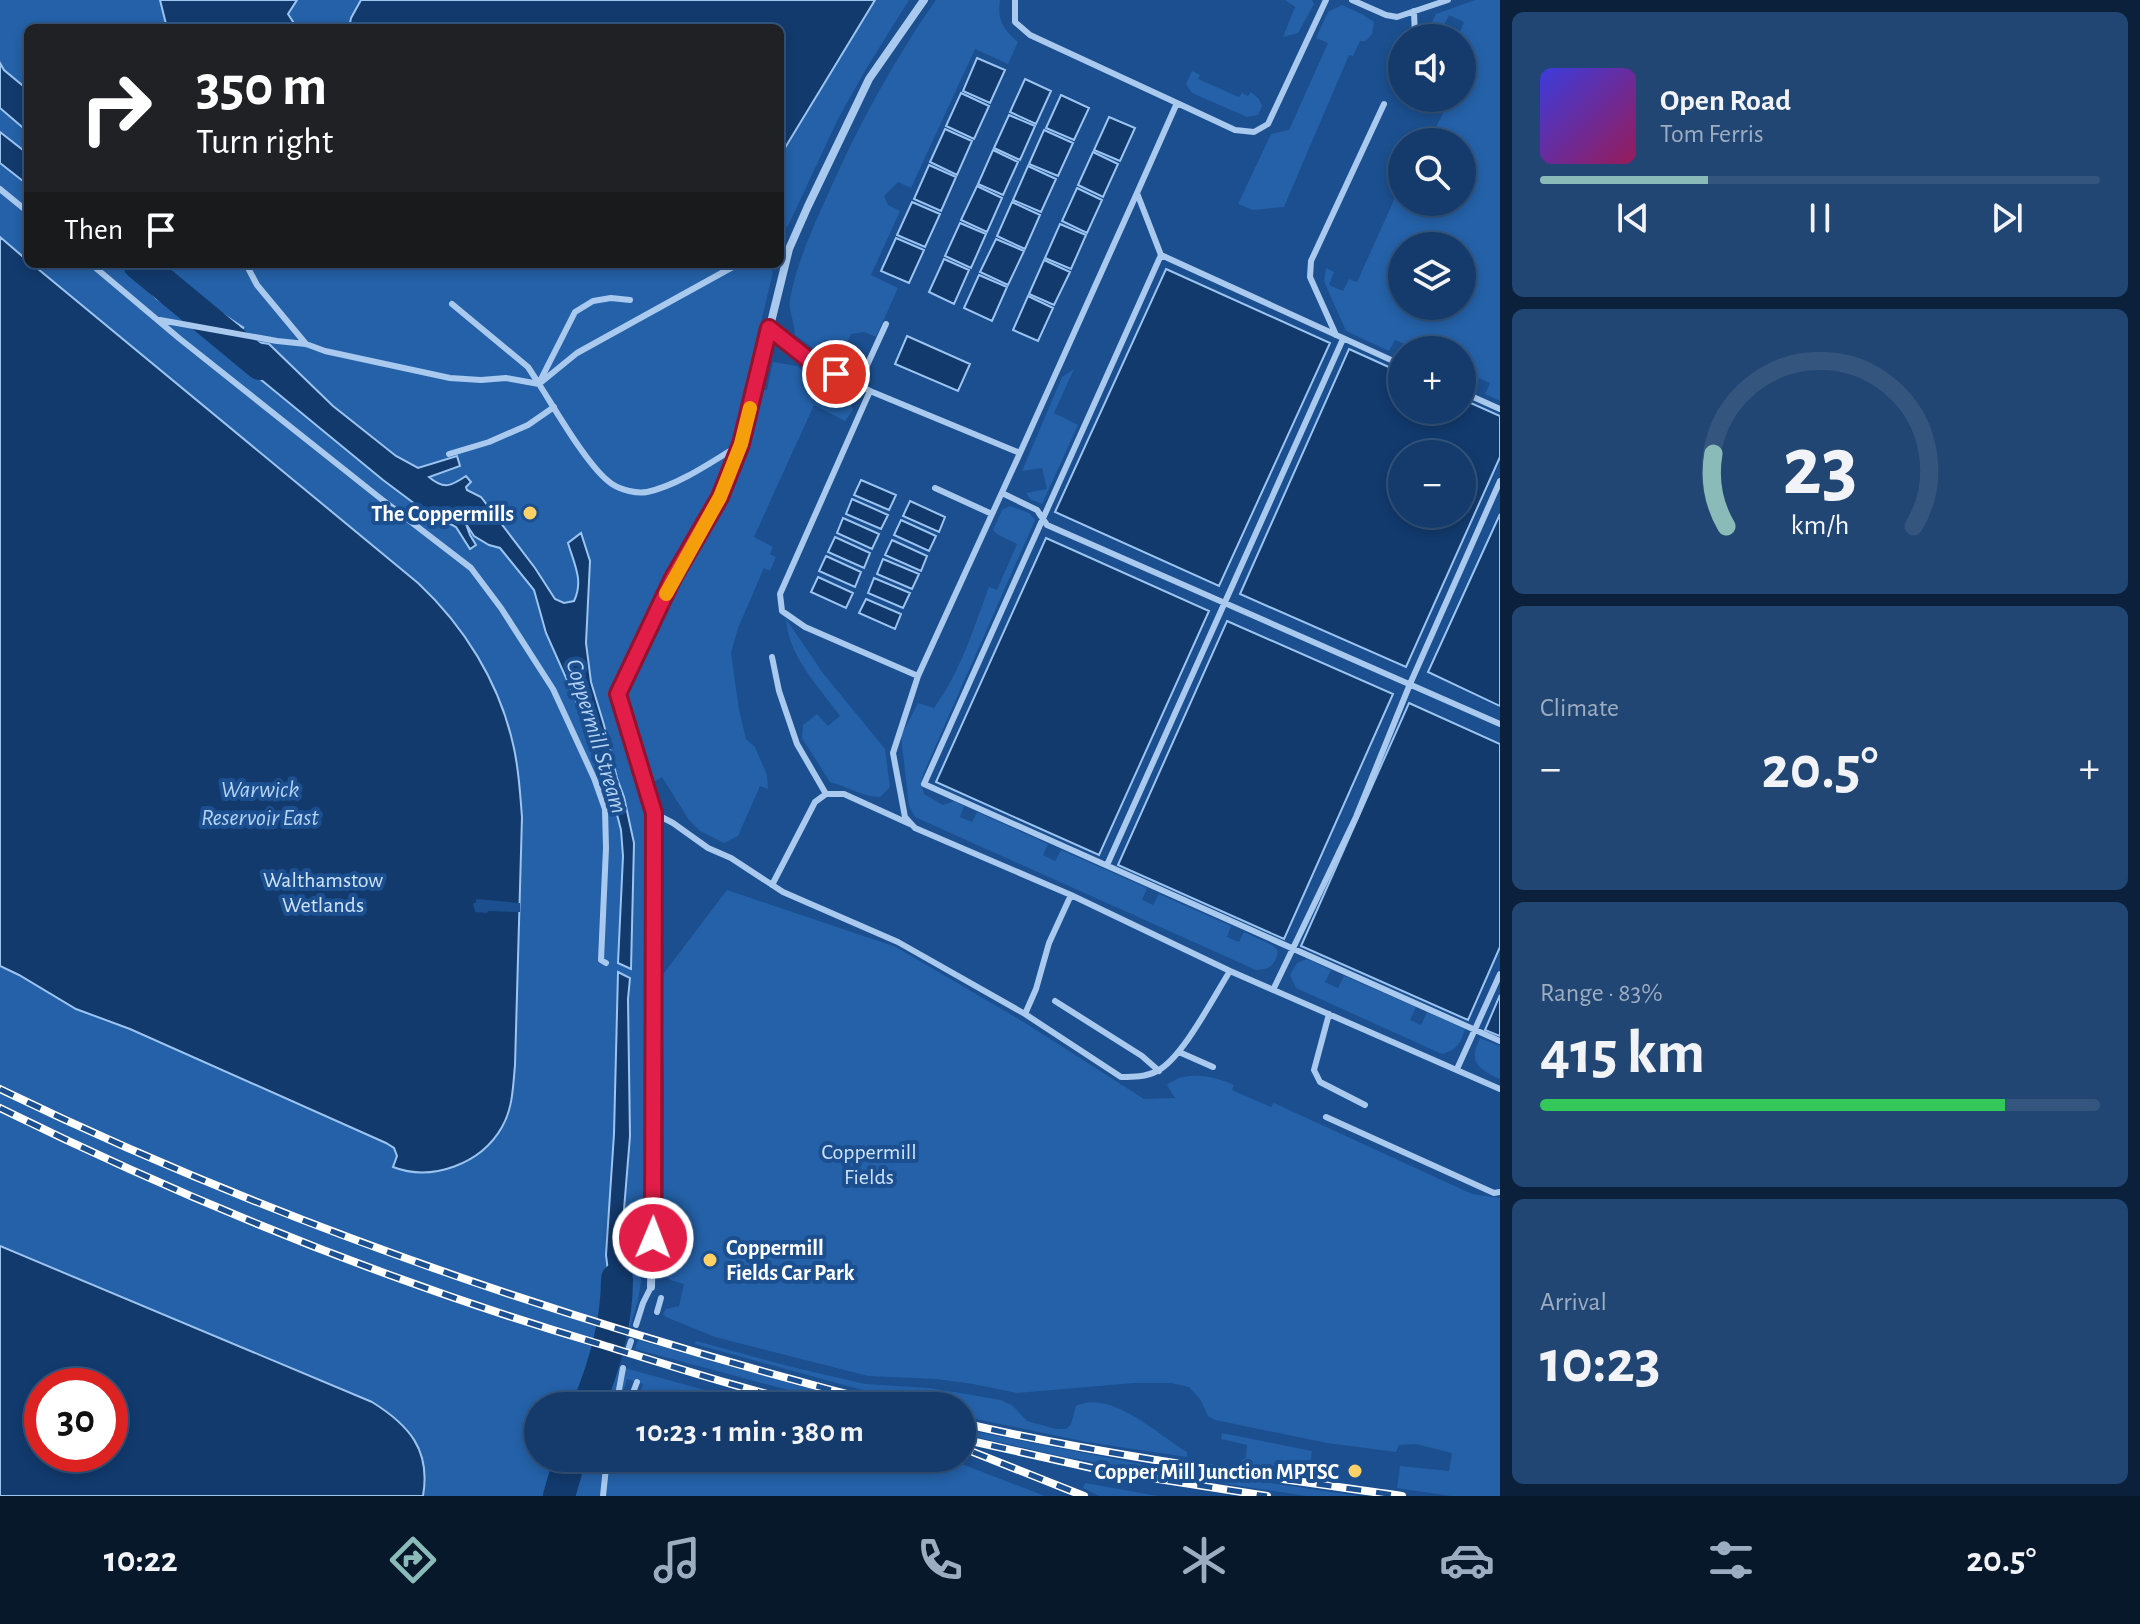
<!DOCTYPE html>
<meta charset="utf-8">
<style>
:root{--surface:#143b6b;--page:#214673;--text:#f1f3f6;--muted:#9dadc1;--line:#33557e;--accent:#8bbbb9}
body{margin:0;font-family:"Alegreya Sans",sans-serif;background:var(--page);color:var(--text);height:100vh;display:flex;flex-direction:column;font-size:30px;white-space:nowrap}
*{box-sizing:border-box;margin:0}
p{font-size:26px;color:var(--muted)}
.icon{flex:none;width:44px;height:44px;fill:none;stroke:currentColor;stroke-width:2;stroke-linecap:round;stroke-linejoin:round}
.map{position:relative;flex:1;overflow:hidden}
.side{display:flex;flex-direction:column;gap:12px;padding:12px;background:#0b203b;width:640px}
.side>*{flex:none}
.banner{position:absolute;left:24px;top:24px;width:760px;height:244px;border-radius:12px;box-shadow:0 4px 12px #0003,0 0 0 2px var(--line);background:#202124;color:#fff;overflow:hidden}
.tools{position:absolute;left:1388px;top:24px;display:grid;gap:16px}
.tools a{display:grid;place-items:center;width:88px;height:88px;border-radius:50%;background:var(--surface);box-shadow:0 4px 12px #0003,0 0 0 2px var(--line);font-size:40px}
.speed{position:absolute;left:24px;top:1368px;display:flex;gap:16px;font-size:40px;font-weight:700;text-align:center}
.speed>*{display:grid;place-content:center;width:104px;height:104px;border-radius:50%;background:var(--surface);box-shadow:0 4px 12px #0003,0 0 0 2px var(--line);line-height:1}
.speed .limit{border:12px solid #d22;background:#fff;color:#111}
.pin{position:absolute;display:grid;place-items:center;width:68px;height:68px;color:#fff;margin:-34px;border:4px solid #fff;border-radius:50%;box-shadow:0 2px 8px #0007}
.me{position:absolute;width:88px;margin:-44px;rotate:1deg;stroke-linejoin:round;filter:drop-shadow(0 0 6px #0008)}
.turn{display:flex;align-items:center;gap:28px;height:168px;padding:0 40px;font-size:36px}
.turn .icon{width:104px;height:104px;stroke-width:2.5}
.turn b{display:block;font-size:56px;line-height:68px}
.then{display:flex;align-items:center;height:76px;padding:0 40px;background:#0003;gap:16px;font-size:30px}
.big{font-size:60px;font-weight:700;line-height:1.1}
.side .tile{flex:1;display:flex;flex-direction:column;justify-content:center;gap:12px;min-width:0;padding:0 28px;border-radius:12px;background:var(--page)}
.side .dial{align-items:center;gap:0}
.dial svg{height:208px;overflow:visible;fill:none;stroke:var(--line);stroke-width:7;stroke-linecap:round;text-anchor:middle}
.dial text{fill:var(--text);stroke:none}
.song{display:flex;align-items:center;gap:24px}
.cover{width:96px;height:96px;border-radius:12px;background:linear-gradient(135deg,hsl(240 70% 55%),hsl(330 70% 35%))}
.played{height:8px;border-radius:4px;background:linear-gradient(90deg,var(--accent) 30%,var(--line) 30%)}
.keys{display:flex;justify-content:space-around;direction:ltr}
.heat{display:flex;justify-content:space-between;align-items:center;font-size:44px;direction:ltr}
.charge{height:12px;border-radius:6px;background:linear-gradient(90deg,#34c759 83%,var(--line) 0)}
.trip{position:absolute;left:524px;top:1392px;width:452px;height:80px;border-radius:40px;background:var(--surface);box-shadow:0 4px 12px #0003,0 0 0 2px var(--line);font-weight:700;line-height:80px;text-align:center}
.tabs{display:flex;height:128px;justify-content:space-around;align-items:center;background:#08182b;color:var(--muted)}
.tabs .icon{width:56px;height:56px}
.tabs .active{color:var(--accent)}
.tabs b{font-size:36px;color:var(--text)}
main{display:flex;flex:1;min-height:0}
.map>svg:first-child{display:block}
.green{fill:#2461a8;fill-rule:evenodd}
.water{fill:#123a6d;stroke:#9cc4f0;stroke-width:2;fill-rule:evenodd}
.pier{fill:#1b4f8f}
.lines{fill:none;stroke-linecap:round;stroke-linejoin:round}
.river{stroke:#123a6d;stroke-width:32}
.lane{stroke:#a9c9ee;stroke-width:6}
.street{stroke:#a9c9ee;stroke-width:8}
.rail-casing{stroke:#fff;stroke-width:8}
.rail{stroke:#1b4f8f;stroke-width:5;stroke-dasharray:15;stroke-linecap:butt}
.route-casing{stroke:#92132f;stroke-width:20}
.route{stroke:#e11d48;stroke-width:14}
.slow{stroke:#f59e0b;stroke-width:14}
.poi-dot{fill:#ffd166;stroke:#1b4f8f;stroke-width:3}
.labels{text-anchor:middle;stroke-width:8;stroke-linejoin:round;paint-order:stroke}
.poi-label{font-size:22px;font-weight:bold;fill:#fff;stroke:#1b4f8f;text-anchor:end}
.park-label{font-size:22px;fill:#cfe3fa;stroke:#1b4f8f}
.water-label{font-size:24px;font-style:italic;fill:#b5d3f5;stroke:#1b4f8f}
</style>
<main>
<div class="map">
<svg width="1500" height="1496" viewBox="0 0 1500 1496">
<rect width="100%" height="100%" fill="#1b4f8f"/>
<path class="green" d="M0 0H909L866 69 838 119 788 226 780 231V28H28V264H767L773 272 745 389 767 390 773 362 797 366 809 376 812 372 848 394 853 410 845 421 814 405 754 537 773 547 770 554 776 557 770 571 764 568 738 628 731 653 739 710 746 739 755 747 767 775 768 789 760 786 738 836 724 843 700 831 689 820 662 777 640 791 648 834 644 981V1261L638 1301 618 1366 762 1406H636L643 1384 627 1379 621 1400 625 1406H538V1458H902L930 1465 932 1458H946L1045 1496H0ZM42 1386H110V1454H42Z
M936 0H1000C997 20 1003 29 1018 42L1008 64 975 49 911 188 898 182 884 196 888 205 900 211 871 275 898 288 876 337 864 332 851 334 838 363 828 359 795 335C795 323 788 310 790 299 797 262 813 227 828 194 858 126 893 61 936 0Z
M1285 0H1312L1314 4 1298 33 1283 37 1295 7Z
M1475 0H1500V401L1485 394 1490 383 1479 378 1473 389 1462 384V350H1405L1407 345 1395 340 1389 351 1346 331 1324 281 1326 268 1334 272 1329 285 1343 291 1349 279 1357 282 1399 189 1402 191V202H1462V142H1428L1451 98H1462V38H1457L1464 22 1449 15 1438 38H1424L1436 14ZM1462 246V306H1402V246Z
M1342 5 1362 14 1374 22 1372 34 1366 41H1360L1353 56 1349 55 1284 207 1253 210 1238 204 1271 134 1289 130 1328 43 1316 38 1328 12Z
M1192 71 1200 75 1198 79 1239 97 1242 93 1248 96 1251 92 1259 99 1262 106 1258 115 1247 117 1192 93 1186 84Z
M1074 369 1054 413 1078 425 1042 504 1030 499 1026 493 1047 489 1042 468 1022 471 1062 377Z
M1010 506 1029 513 1035 520 924 772 921 782 924 794 943 805 954 801 964 806 960 817 972 822 977 812 1048 844 1043 855 1055 861 1061 850 1147 888 1142 900 1153 905 1159 894 1231 926 1227 937 1239 942 1244 932 1272 945 1278 951C1275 965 1271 969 1256 970L915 817 909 806 901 736 918 703 934 708C960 673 974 627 989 587L997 590 1017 544 997 534 993 530 1002 510Z
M786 619 823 673 885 749 890 787 880 797C862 797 847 786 830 782L802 738 803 725 817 714 828 726 840 716C819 687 788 656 786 619Z
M727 890 896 947 1022 1021 1144 1099 1175 1098 1167 1085C1186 1070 1213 1076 1234 1085L1232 1090 1271 1107 1274 1103 1472 1194 1500 1198V1496H1451L1397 1488 1400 1466 1449 1471 1452 1453 1416 1444 1399 1445 1396 1452 1327 1443 1215 1420 1208 1416 1200 1399 1189 1387 1171 1383H1134L1017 1393 973 1384 936 1379 868 1376 715 1337 666 1317 663 1314 666 1309 679 1306 684 1284 670 1280 664 1273V1076L661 977Z
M1307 959 1331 970 1325 982 1338 988 1344 976 1416 1007 1410 1020 1421 1025 1427 1012 1465 1029C1461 1043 1457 1050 1442 1054L1296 988 1290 975 1297 963Z
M1480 1038 1500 1046V1079C1478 1069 1468 1062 1480 1038Z
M638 1340 871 1406H848L635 1349Z
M696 1341 792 1367 865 1384 930 1388 1001 1400 1013 1406 1027 1421 1056 1429H1066L1071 1424 1076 1406C1111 1389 1157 1434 1187 1452V1457L1087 1442 962 1416V1406H921L695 1344Z
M962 1429 1135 1463 1359 1496H1307L1167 1475 1065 1457 962 1434Z
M1222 1433 1312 1451 1309 1476 1241 1465 1242 1460 1246 1458 1247 1445 1221 1439Z
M1085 1483 1158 1496H1099L1083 1488Z"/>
<path class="water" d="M160 0H297L288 14 297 28H167Z
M361 0H875L780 156V28H349L351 18Z
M977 58 1005 70 990 103 963 91Z
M0 63 4 70 28 90V132L0 108Z
M1025 79 1051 91 1036 124 1010 112Z
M961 93 989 106 974 139 946 126Z
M1061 95 1089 108 1074 140 1046 128Z
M1009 115 1035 126 1020 160 994 148Z
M1109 117 1135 128 1120 161 1094 150Z
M945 129 972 141 957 175 930 162Z
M1044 130 1073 143 1058 176 1029 164Z
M0 132 28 154V185L0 163Z
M993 150 1018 162 1003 195 978 184Z
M1093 152 1118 164 1103 197 1078 185Z
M929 165 956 177 941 211 914 199Z
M1028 166 1056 179 1041 212 1013 200Z
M977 186 1002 198 987 232 961 220Z
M1077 188 1102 200 1087 233 1062 221Z
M912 202 940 214 925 247 897 235Z
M1012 202 1040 215 1025 249 997 236Z
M960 223 986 234 971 268 945 256Z
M1060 224 1086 235 1071 269 1045 258Z
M0 237 28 261V264H32L418 583C464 626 499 682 513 744 519 768 520 793 522 817L515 1065C513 1086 513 1108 502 1127 481 1164 432 1182 393 1167L397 1156 394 1148 386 1143 130 1029 76 1009 19 975 0 966Z
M896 238 924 250 909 283 881 271Z
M996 239 1024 251 1008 285 980 272Z
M944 259 969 270 954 304 929 292Z
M1044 260 1070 272 1054 305 1029 294Z
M124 264H158L203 301 244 328 179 316 170 306 157 299Z
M1166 269 1330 343 1219 586 1055 512Z
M979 275 1007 287 992 321 964 308Z
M1028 296 1053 308 1038 341 1013 330Z
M204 333 269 344 333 406 396 456 418 468 457 456 460 466 429 477C444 490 451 486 466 476L471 482 466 487 467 490 481 497 535 568 555 599 564 603 574 601C584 580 574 564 568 543L581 533 590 561 586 643 591 682 604 725 617 778 624 797 634 843 631 969 618 963 623 856 621 830 612 795 575 698 546 633 534 590 500 548 489 545 474 536 466 524 470 535 476 545 470 549 456 527 419 507 383 480Z
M907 336 970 364 958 391 895 364Z
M1349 349 1402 373V410H1462V399L1500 416V457L1406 667 1240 594ZM1402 454H1462V514H1402Z
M861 480 896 495 889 510 854 495Z
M852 499 888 515 881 529 846 514Z
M910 501 945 517 939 532 903 516Z
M1500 514V706L1428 672Z
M843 518 879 534 872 549 837 533Z
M901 520 936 536 929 551 894 535Z
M835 537 870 553 864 568 828 552Z
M1046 538 1209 611 1099 855 936 782Z
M892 540 927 556 921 571 885 555Z
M826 556 861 572 855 587 819 571Z
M883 559 919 574 912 589 877 574Z
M818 577 853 593 846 608 811 592Z
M874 578 910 593 903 608 868 593Z
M866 599 901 614 895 629 859 613Z
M1227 621 1393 694 1284 939 1118 865Z
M1409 703 1500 744V947L1468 1020 1301 946Z
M618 972 630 978 628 999 630 1136 623 1222 625 1257 622 1278 624 1287 621 1296V1322L603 1317 602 1314 610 1287 606 1255 614 1134Z
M1500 995V1036L1485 1030Z
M0 1246 372 1402C409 1425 431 1450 423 1496H0ZM42 1386H110V1454H42Z"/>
<path class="pier" d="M476 899 520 903V912L488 911 487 913 475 912 473 903H476Z"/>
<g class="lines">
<path class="river" d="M139 264 260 364
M588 1406C605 1365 617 1323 617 1279
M559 1496 570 1458"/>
<path class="lane" d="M1015 0V22L1030 35 1177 103 1137 193 1161 255 1402 365
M1352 0 1386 15 1397 17 1448 0
M1414 11 1415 38
M1177 103 1235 130 1254 132 1268 124 1326 0
M0 189 28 212
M1161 255 924 784 1500 1041
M91 264 180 339 380 498 471 568 501 608 553 689 594 778 605 809 606 848 601 960 606 963
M246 264 257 285 306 344
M452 304 528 367 539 384
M160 320 277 341 306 344 325 351 450 378 481 380 506 378 539 384C555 409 589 469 612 484 621 490 637 494 647 492 679 485 713 461 741 444
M769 328 813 363 870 391 780 594 782 611 805 627 918 676
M1336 335 1310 277 1311 261 1384 104
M540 381 575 312 593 301 611 298 630 300
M539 384 577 353 738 264
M858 385 886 324
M870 391 1020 453 1137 193
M1462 392 1500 409
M1020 453 918 676 893 753 905 817 915 828 1071 895 1230 971 1500 1089
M449 454 489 442 528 425 554 407
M935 488 992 514
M1002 493 1037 510 1047 525 1500 724
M772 657 779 691 797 744 826 794
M654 813 673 823 708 848 731 858 783 892 898 942 1025 1014 1121 1077C1133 1077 1146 1077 1157 1071 1182 1059 1214 996 1230 971
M1107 865 1343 339
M772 885 815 802 826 794H844L910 824
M1273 990 1356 817 1410 684 1500 481
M1055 1001 1142 1056 1159 1071
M1025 1014 1036 989 1049 943 1071 895
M1329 1014 1314 1070 1320 1082 1365 1105
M1179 1052 1213 1067
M1457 1069 1500 974
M1326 1117 1494 1193 1500 1192
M657 1312 661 1298
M636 1325 643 1303 651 1287
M629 1347 631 1341
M616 1406 623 1368
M628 1406 637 1382
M603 1496 607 1458"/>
<path class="street" d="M651 1287 654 1144V813L653 802 629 733 618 694 673 578 720 497 741 444 789 249 808 206 869 79 924 0"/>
<g class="rail-casing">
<path id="rail" d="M0 1089C285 1227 587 1328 893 1406
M0 1108C191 1202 392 1283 596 1343 669 1365 743 1390 817 1406
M962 1423C1107 1456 1254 1475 1402 1496
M962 1439 1101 1470 1267 1496
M973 1452 1084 1496"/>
</g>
<use href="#rail" class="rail"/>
</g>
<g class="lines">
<g class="route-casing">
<path id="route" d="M653 1238 654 813 618 694 673 578 720 497 741 444 769 328 813 363 836 374"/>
</g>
<use href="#route" class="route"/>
<path class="slow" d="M666 594 720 497 741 444 750 408"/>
</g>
<g class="poi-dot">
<circle cx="530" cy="513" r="8"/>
<circle cx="710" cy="1260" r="8"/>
<circle cx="1355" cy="1471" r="8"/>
</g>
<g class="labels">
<g class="poi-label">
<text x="514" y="521">The Coppermills</text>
<text x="726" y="1255" text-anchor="start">Coppermill<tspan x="726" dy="25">Fields Car Park</tspan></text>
<text x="1339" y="1479">Copper Mill Junction MPTSC</text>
</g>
<g class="park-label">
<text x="323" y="887">Walthamstow<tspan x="323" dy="25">Wetlands</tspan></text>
<text x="869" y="1159">Coppermill<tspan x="869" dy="25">Fields</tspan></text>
</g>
<g class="water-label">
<text transform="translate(597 736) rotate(73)" y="8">Coppermill Stream</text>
<text x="260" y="797">Warwick<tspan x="260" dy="28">Reservoir East</tspan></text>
</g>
</g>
</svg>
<div class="tools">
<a><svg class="icon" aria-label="sound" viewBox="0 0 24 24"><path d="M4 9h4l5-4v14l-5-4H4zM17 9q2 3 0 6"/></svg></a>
<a><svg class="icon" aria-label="search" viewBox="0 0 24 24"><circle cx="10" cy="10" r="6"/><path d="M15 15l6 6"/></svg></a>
<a><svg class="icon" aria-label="layers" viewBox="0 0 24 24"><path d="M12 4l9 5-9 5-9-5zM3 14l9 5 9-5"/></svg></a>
<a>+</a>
<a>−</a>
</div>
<div class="speed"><div class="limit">30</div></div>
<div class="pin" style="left:836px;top:374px;background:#d93025"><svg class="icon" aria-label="arrive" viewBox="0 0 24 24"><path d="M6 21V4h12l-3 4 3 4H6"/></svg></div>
<svg class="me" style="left:653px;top:1238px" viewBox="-20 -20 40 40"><circle r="17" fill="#e11d48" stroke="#fff" stroke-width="3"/><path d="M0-11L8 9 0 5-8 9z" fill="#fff"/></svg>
<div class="trip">10:23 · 1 min · 380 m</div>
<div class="banner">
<div class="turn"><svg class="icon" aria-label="right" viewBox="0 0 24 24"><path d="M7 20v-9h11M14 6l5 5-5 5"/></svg><div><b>350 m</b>Turn right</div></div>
<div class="then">Then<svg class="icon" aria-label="arrive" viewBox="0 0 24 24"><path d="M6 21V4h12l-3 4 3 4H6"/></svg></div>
</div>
</div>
<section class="side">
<div class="tile">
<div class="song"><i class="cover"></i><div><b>Open Road</b><p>Tom Ferris</p></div></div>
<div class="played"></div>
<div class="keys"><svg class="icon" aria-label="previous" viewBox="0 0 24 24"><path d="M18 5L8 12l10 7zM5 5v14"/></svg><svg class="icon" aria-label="pause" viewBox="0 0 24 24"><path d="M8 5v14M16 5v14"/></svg><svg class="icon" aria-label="next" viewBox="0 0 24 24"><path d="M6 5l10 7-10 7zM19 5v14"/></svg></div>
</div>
<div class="tile dial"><svg viewBox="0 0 100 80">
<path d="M14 69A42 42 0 1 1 86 69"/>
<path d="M14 69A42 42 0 0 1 9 41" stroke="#8bbbb9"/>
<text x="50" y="56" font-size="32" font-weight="700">23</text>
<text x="50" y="72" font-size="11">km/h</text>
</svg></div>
<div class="tile"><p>Climate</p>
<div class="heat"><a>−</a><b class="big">20.5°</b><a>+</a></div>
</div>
<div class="tile"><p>Range · 83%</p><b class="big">415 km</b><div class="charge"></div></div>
<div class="tile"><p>Arrival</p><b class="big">10:23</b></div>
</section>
</main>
<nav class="tabs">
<b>10:22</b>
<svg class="icon active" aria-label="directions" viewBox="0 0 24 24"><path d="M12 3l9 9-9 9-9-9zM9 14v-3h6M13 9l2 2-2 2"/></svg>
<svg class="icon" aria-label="music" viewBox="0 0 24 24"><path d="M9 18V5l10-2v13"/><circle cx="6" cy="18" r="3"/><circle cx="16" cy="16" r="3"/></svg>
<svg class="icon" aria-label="phone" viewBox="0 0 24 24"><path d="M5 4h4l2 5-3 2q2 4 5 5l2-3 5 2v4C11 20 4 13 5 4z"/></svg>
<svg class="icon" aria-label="climate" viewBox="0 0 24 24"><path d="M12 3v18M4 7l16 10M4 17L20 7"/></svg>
<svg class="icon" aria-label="car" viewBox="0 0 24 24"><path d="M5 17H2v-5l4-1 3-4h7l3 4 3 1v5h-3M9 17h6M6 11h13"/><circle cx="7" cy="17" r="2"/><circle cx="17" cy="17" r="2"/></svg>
<svg class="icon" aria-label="filters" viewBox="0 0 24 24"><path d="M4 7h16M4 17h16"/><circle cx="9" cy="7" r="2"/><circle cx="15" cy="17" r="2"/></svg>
<b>20.5°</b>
</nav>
